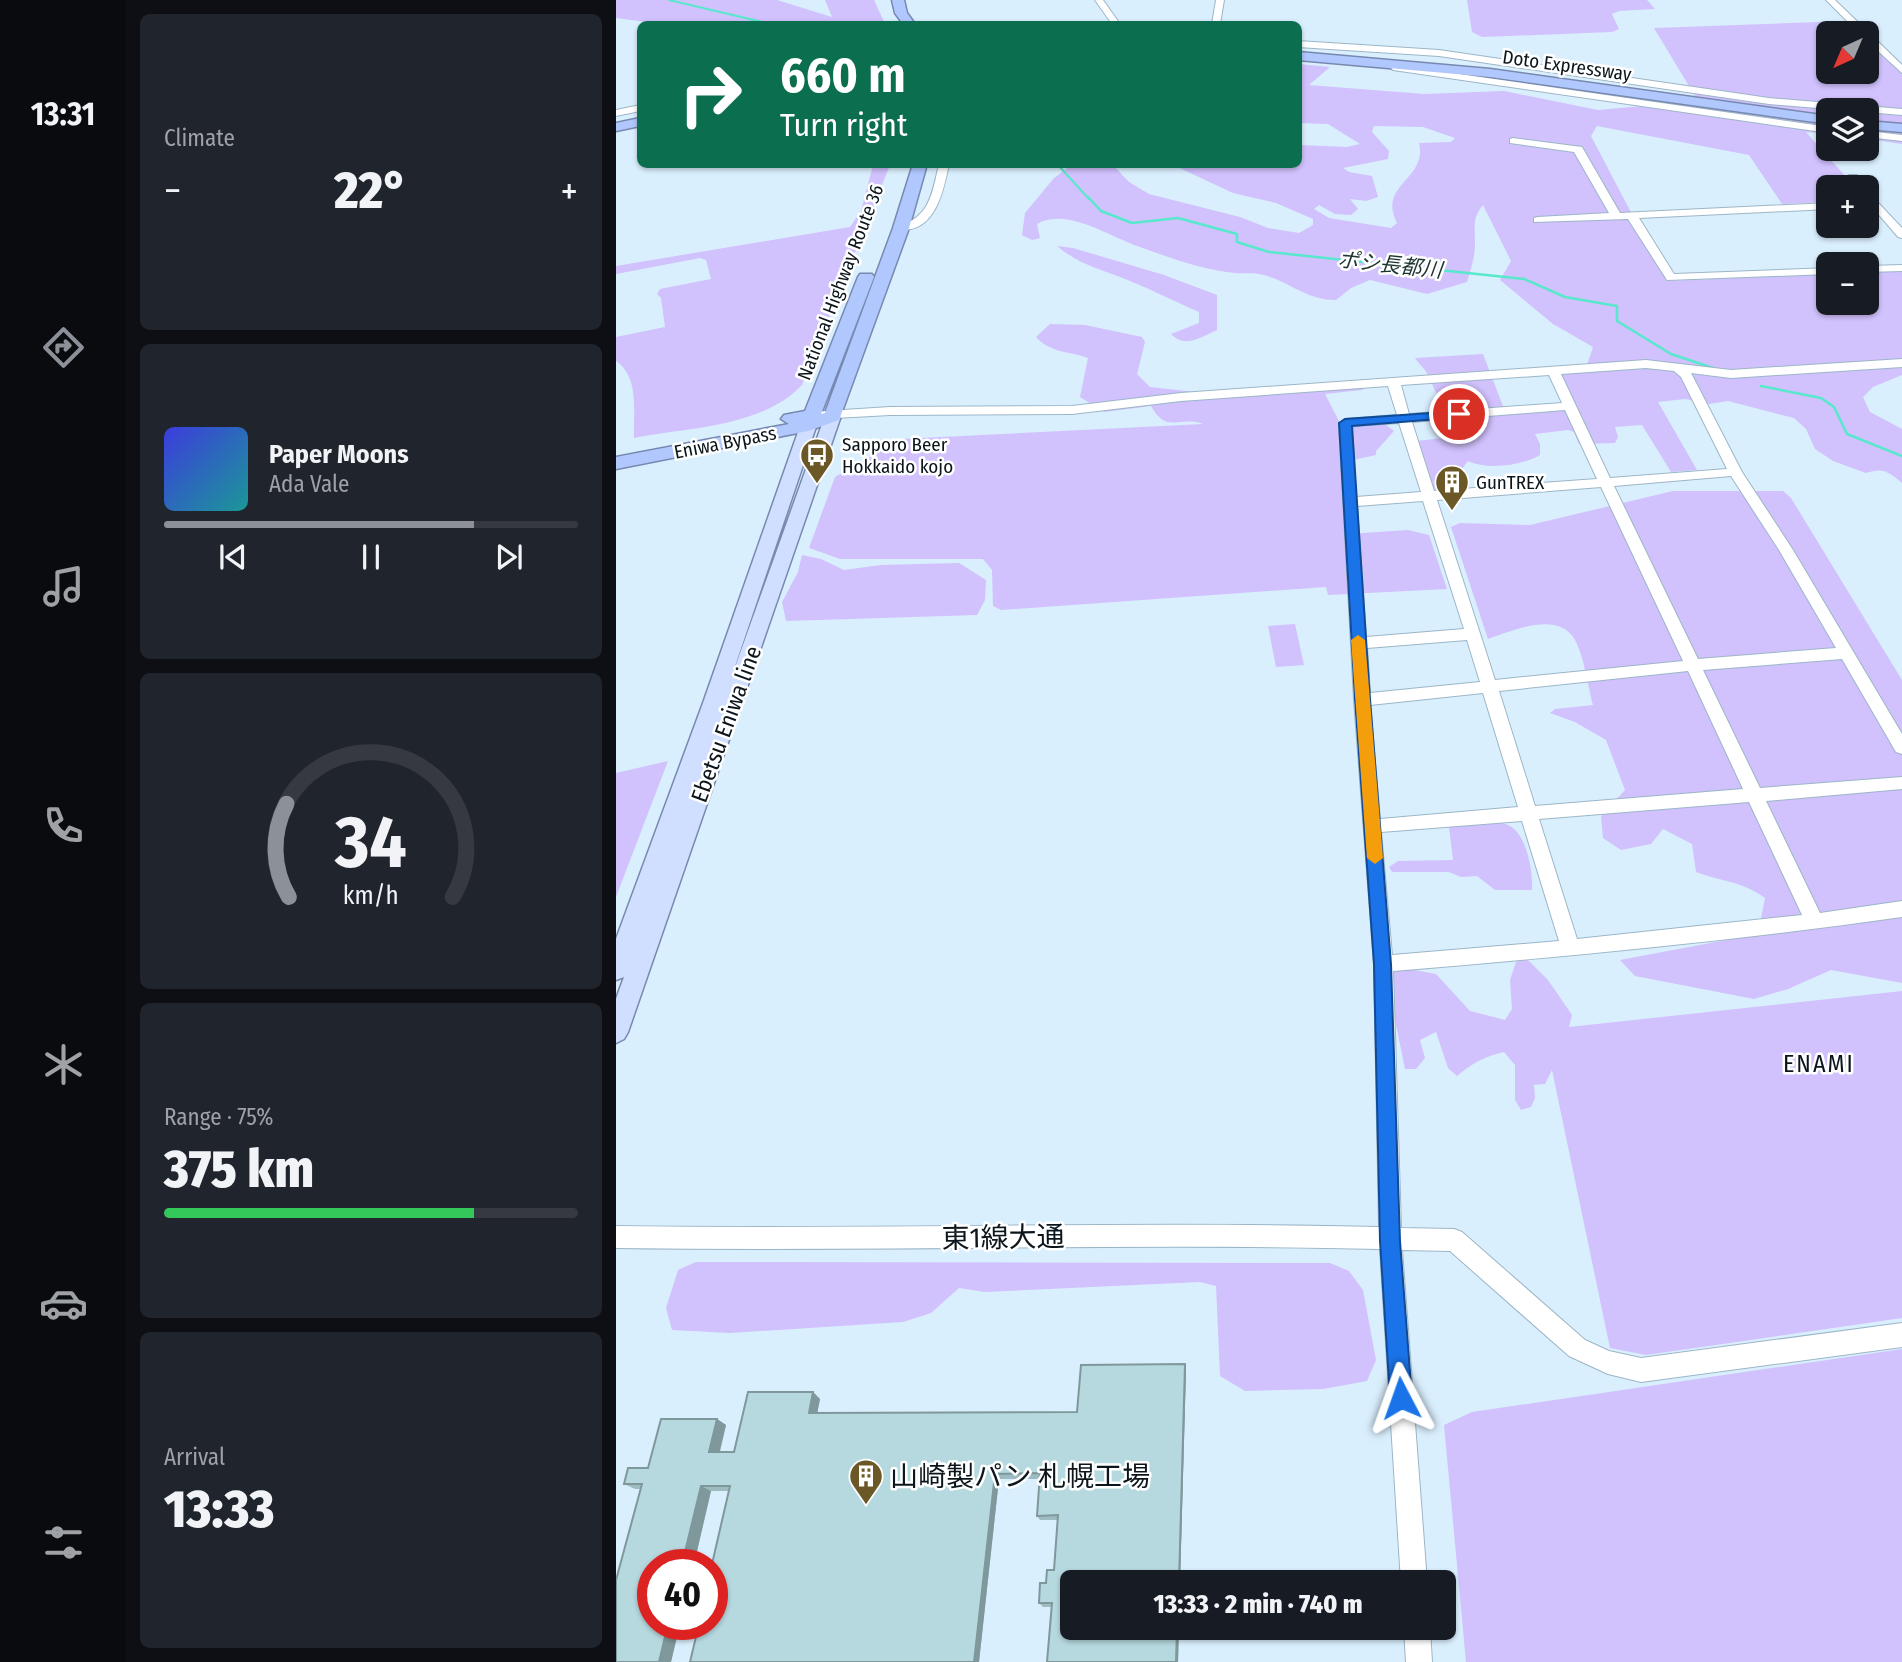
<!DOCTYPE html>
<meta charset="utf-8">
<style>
:root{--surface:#171b24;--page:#20242c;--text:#f1f3f6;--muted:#9ea1a6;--line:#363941;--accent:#8c9099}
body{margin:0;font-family:"Fira Sans Condensed","Noto Sans JP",sans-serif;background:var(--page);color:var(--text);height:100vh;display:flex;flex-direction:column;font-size:26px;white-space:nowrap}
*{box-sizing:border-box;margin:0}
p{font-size:23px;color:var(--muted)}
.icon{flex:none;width:38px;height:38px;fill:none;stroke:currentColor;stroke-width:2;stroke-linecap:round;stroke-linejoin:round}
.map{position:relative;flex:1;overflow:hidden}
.drawer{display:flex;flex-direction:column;gap:14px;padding:14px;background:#0d0f14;width:490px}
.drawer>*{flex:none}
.guide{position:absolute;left:21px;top:21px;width:665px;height:147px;border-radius:10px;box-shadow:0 2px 5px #0004;background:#0b6e4f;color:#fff;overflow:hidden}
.needle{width:46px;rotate:224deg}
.controls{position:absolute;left:1200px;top:21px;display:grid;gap:14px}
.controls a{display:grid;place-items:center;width:63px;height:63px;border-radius:10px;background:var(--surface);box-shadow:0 2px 5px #0004;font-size:35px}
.speed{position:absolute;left:21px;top:1549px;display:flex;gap:14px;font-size:35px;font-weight:700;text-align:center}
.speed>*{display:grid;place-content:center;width:91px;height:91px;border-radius:50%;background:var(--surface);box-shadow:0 2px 5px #0004;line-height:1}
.speed .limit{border:10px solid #d22;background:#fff;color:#111}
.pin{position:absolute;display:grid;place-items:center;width:60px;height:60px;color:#fff;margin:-30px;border:4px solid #fff;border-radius:50%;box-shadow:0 2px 7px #0007}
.me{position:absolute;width:77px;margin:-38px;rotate:356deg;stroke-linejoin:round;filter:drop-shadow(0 0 5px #0008)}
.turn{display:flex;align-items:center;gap:24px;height:147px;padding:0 28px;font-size:32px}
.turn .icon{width:91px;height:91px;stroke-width:2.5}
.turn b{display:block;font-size:49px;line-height:60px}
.big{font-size:52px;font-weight:800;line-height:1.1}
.drawer .tile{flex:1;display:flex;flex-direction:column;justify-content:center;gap:10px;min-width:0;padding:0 24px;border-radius:10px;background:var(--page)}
.drawer .dial{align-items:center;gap:0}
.dial svg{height:182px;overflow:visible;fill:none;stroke:var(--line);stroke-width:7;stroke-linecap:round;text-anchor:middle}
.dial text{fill:var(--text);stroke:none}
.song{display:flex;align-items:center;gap:21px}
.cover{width:84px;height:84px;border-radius:10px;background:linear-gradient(135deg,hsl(240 70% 55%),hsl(180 70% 35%))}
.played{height:7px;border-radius:4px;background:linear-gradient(90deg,var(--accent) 75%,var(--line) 75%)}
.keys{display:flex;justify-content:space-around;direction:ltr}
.heat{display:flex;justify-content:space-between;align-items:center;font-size:38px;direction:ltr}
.charge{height:10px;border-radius:5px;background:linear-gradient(90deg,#34c759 75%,var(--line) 0)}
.trip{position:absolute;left:444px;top:1570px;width:396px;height:70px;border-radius:10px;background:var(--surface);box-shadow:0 2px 5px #0004;font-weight:800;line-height:70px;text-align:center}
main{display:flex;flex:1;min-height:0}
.menu{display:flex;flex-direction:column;width:126px;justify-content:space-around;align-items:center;background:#090b0e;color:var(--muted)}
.menu .icon{width:49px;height:49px}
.menu .current{color:var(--accent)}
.menu b{font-size:32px;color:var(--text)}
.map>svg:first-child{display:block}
.green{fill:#d1c1fd;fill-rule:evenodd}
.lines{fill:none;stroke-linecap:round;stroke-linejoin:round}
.stream-far1{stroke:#58e8cc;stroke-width:2}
.stream{stroke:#58e8cc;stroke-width:2.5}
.minor-casing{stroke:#9cb6c7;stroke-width:2}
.major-casing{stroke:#7789af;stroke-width:3}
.highway-casing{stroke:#7789af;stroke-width:3}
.minor{fill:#fff;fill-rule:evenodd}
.major{fill:#d0deff;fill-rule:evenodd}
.highway{fill:#b1c8ff;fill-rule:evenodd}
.wall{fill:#9dbbc0}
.shaded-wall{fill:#7f989c}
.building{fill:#b6d9df;stroke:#7f989c;stroke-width:2}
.route{fill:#1a73e8;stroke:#114b97;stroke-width:2}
.slow{fill:#f59e0b}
.labels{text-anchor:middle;stroke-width:5;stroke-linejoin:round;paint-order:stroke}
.far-street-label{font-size:19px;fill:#0b151b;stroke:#fff}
.far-poi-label{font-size:19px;fill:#0b151b;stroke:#fff;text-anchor:start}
.far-water-label{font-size:21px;font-style:italic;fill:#1d3530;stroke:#fff}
.street-label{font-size:23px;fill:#0b151b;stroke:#fff}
.neighbourhood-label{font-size:24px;letter-spacing:2px;fill:#0b151b;stroke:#fff}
.near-street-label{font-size:28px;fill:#0b151b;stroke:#fff}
.near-poi-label{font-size:28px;fill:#0b151b;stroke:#fff;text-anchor:start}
</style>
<main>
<nav class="menu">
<b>13:31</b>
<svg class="icon current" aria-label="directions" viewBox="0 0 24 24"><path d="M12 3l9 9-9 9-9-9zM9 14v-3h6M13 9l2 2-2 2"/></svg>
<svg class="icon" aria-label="music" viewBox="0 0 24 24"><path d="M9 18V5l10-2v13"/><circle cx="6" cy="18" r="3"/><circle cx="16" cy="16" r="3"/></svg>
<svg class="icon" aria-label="phone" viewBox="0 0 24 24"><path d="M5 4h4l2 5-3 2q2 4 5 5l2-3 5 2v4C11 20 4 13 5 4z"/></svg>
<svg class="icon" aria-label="climate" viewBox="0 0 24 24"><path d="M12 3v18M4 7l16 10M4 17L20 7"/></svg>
<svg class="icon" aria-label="car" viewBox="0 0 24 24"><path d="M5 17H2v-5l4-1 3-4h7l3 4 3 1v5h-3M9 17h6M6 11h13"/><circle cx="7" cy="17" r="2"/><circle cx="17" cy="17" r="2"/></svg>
<svg class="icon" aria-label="filters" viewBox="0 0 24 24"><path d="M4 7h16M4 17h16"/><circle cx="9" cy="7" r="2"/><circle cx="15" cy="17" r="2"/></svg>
</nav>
<section class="drawer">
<div class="tile"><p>Climate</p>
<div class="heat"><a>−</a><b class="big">22°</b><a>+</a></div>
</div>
<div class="tile">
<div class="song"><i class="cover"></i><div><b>Paper Moons</b><p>Ada Vale</p></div></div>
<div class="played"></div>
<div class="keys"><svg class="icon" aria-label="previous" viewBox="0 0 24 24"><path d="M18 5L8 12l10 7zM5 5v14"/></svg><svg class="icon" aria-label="pause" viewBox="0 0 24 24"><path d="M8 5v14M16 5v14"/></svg><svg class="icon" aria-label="next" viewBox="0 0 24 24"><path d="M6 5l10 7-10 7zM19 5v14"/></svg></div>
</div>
<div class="tile dial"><svg viewBox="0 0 100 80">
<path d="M14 69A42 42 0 1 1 86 69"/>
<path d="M14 69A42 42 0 0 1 13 28" stroke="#8c9099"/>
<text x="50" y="56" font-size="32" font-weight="700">34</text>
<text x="50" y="72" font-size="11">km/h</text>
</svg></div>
<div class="tile"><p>Range · 75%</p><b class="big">375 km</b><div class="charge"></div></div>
<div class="tile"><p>Arrival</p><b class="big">13:33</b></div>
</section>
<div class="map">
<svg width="1286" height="1662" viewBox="0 0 1286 1662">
<rect width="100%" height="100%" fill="#daeffe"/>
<path class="green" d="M0 0H161L216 17 209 0H258L269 24H46L0 18Z
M851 0H1031L1039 9 1003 11 996 14 1003 29 996 32 866 37 856 32Z
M1230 21 1248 33H1213V72H1251V36L1286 70V144L1251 139V110H1213V134L1190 132 1239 187H1213V202L1166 204 1133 155 981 126 975 136 1051 281 1213 274V303H1251V272L1286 271V375L1257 387 1247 397 1254 412 1286 429V483C1273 472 1267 467 1250 473L1217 461 1199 449 1190 429 1178 418 1112 401 1093 404 1069 399 1042 402 1081 470 1055 472 1026 425 999 427 1002 437 999 443 963 444 958 432 952 430 919 434 924 444V455C905 466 871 470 852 461L846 469 853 485 846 490 816 491 800 441 827 438 824 421 833 402C815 393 820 388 811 373 808 368 802 363 799 358L867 354 890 414 958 408 943 374 971 365 977 347 937 324 884 280 895 261 867 205C856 218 859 227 859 243 859 257 855 269 851 282L811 294 754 280 735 288 720 300C691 300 677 284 651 276 639 272 631 274 619 273 590 271 549 256 521 246 493 236 450 207 421 224L424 238 416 240 406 235 409 213 438 178 457 164 497 165 513 182 533 194 624 217 652 228 683 233 697 225V219L660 203 617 193 557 165 682 164 683 145 731 147 744 144 712 124 683 123V64L714 67 693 85 808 94 888 91 982 110 1082 101 1038 28ZM758 126 807 127 839 138 835 142 803 143C812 180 761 184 781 223L775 228 713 218 698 209 703 205 719 214 735 215 742 209 734 199 750 201 762 197 756 176 733 172 727 168 772 159 773 151 756 132Z
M257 165H274L186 385C145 428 72 427 18 438 17 411 24 378 0 361V337L49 327 45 298 41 294 44 289 95 279 90 260 84 258 0 274V266L234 227 245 211Z
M441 246 457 248 548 275 601 295V330C585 337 569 349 555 334L583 323V312C557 301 531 287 504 277 480 268 461 263 441 246Z
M434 324 469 325 526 337 529 342 521 374 534 387 579 392 745 380 751 387 746 390 709 394 724 423 769 424 778 431 760 451V455L728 462 733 534 792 530 813 535 831 589 712 595 710 587 385 610 377 606 376 570 367 559H224L193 548 219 477 285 439 587 424C564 415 551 435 535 406L488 412 464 397 472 358C453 351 434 353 420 337Z
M1057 491H1167L1175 498 1286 680V983L1215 970 1172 989 1138 999 1019 976 1004 960 1142 934 1149 898C1126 881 1107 882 1080 872L1076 844 1047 829 1035 844 1005 850 987 838 985 816 1009 790 990 740 959 722 934 713 939 709 977 705C972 687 968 656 959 640 942 610 896 631 872 639L835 527 844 523 914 525Z
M186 555 205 559 228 570 265 565 343 563 370 580 369 600 361 615 170 621 166 602 182 572Z
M679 624 688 665 660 667 652 626Z
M52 761 0 897V773Z
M870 822C877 823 886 822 892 825 911 833 917 872 916 890H879L861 876 845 877 833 872H776L773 867 782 861 837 860 833 827Z
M910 958 932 980 956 1015 953 1027 1286 991V1318L1030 1355 994 1348 936 1070 929 1084 918 1085 919 1098 915 1107 905 1110 899 1100V1065L888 1052C869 1056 855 1064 841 1076L832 1068 820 1032 804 1040 809 1058 800 1069H789L776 1005 774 972 793 969 820 974 854 1011 889 1020 896 1009 894 980 900 962Z
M80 1262 714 1263 733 1271 747 1290 760 1360 751 1381 707 1389 629 1391 604 1376 600 1286 584 1282 369 1292 343 1288 315 1313 287 1322 114 1333 56 1330 50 1308 62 1270Z
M1286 1349V1662H850L828 1425 856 1412Z"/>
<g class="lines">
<path class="stream-far1" d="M53 0 155 24
M441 164 473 199"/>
<path class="stream" d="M472 197 485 211 516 223 562 218 621 234V242L653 252 908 279 949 297 1001 306V321L1055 354 1100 369
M1145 386 1205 398 1218 407 1231 434 1286 456"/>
<g class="minor-casing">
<path id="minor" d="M479 0H487L504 24H496Z
M600 0H608L604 24H596Z
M1210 0H1219L1286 65V73L1251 41V33H1243Z
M682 41 823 50 1153 98 1286 109V115L1153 104 823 56 682 47Z
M780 65 1213 127V133L777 70 775 68Z
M24 105V111L0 116V110Z
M1251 131 1286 135V141L1251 137Z
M897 138 966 147 1004 213 1213 203V209L1023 218 1058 274 1213 268V274L1051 280 1012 219 918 222V218L922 217 993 213 958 152 894 143V139Z
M323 164H333C327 193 319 234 281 230V226C314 218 316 194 323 164Z
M1233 175H1241L1250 187H1240L1232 177Z
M1251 191 1286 228V238L1282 237 1251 201Z
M1286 265V271L1251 272V266Z
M1286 359V367L1115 378 1075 373 1126 472 1177 550 1286 734V754L1280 752 1226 659 1087 670 1144 788 1286 777V789L1150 801 1204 913 1286 901V917C1117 941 947 957 777 971L785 1228 838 1229 846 1232 969 1340 993 1351 1025 1358 1286 1323V1347L1025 1382 992 1374 953 1356 834 1251 786 1250 811 1582H785L764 1249C509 1243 255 1252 0 1248V1226C254 1230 508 1221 763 1227L758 964 738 700 723 423 729 419 781 415 772 386 565 401 456 414 274 415 201 419 195 415 196 412 274 407 456 406 565 393 1030 360 1115 370ZM1030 368 1058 371 1065 377 1111 469 994 478 945 374ZM933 375 946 403 793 414 785 385ZM949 410 981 479 818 491 796 422ZM783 423 805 492 740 497 736 426ZM1115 476 1163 550 1220 648 1082 659 998 486ZM985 487 1067 661 879 680 821 500ZM807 501 848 629 750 637 741 506ZM851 640 864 682 754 693 751 648ZM1072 671 1127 789 919 806 883 691ZM867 693 902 807 764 819 754 705ZM1133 802 1186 915 961 939 923 819ZM906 821 943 941 776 955 765 832Z
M788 1628H814L816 1662H790Z"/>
</g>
<g class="major-casing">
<path id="major" d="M196 410 204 415 113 684 209 416 217 411 225 416 12 1032 8 1039 0 1043V999L8 977 0 980V939L87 703 188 415Z"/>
</g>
<g class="highway-casing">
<path id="highway" d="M276 0H288L291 13 299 24H287L279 13Z
M682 52 874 69 1213 116V124L874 77 682 60Z
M24 118V126L0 131V123Z
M1251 121 1286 124V132L1251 129Z
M297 164H311L293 228 223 420 192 431 0 469V457L173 424 165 419 168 415 189 411 242 277 244 274H256L258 277 205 414 209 413 277 228Z"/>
</g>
<use href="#minor" class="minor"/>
<use href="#major" class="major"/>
<use href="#highway" class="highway"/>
</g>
<path class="wall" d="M569 1364 570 1371 564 1582H457V1628H563L562 1662H431L436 1607H427L423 1603 424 1583H430L431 1570H438L442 1520H424L421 1516 424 1479H383L363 1662H74L83 1624H96V1564L113 1491H95L78 1564H37V1624H64L55 1662H0V1580L25 1489H19L8 1484 12 1468H32L45 1419H101L110 1425 104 1452H118L132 1392H197L204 1399 201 1413 461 1412 465 1365Z"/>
<path class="shaded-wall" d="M569 1364 570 1371 564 1582H563Z
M197 1392 204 1399 200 1419 193 1413Z
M101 1419 110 1425 102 1458 93 1452Z
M379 1474 383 1479 363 1662H358Z
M85 1486 95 1491 78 1564H66Z
M52 1624H64L55 1662H43Z
M561 1628H563L562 1662H560Z"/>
<path class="building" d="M569 1364 563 1582H457V1628H561L560 1662H431L436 1603H423L424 1583H430L431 1570H438L442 1515 421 1516 424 1473 379 1474 358 1662H74L83 1624H96V1564L114 1486H85L66 1564H37V1624H52L43 1662H0V1580L26 1484H8L12 1468H32L45 1419H101L93 1452H118L132 1392H197L193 1413 461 1412 465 1365Z"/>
<path class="route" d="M843 411 849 414 847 417 736 426 754 699 775 964 784 1241 796 1398 793 1406 785 1409 777 1406 774 1398 764 1241 758 964 739 699 723 423 729 419Z"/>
<path class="slow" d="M742 635 749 640 767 858 759 864 751 858 735 640Z"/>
<defs>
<g id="bus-pin" transform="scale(1.75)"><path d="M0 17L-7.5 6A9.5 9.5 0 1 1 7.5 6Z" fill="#6b5826" stroke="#fff"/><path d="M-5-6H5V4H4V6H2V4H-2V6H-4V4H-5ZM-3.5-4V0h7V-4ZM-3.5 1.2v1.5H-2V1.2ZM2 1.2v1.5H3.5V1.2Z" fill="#fff"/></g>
<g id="building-pin" transform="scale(1.75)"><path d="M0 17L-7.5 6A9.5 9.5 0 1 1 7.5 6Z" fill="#6b5826" stroke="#fff"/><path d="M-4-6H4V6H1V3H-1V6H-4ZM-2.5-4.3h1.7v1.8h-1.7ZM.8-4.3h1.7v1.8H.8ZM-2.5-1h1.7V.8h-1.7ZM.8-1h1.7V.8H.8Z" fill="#fff"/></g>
</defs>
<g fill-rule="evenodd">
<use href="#bus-pin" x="201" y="455"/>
<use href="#building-pin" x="836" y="482"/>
<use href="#building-pin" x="250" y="1476"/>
</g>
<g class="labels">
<g class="far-street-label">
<text transform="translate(951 65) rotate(8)" y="7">Doto Expressway</text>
<text transform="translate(224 282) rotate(-69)" y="7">National Highway Route 36</text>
<text transform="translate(109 442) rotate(-11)" y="7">Eniwa Bypass</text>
</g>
<g class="far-poi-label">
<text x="226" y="451">Sapporo Beer<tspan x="226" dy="22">Hokkaido kojo</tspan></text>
<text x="860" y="489">GunTREX</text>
</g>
<g class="far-water-label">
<text transform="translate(774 265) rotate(6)" y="7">ポシ長都川</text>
</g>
<g class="street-label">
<text transform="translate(110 724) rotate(-70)" y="8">Ebetsu Eniwa line</text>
</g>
<g class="neighbourhood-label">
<text x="1203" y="1072">ENAMI</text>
</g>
<g class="near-street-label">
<text transform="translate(387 1237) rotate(-1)" y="10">東1線大通</text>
</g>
<g class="near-poi-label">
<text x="274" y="1486">山崎製パン 札幌工場</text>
</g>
</g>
</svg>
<div class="controls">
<a><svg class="needle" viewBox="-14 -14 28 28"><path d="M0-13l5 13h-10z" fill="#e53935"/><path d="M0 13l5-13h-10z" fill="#9ea1a6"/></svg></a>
<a><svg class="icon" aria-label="layers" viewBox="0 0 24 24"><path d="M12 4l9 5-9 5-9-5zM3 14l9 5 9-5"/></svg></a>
<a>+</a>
<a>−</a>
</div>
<div class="speed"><div class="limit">40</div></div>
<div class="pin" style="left:843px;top:414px;background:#d93025"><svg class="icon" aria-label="arrive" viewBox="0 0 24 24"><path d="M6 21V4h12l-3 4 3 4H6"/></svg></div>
<svg class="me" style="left:785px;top:1398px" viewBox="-20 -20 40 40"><path d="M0-17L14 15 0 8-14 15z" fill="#1a73e8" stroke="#fff" stroke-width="4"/></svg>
<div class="trip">13:33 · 2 min · 740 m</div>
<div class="guide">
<div class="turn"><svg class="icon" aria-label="right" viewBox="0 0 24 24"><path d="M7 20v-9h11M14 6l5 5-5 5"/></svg><div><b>660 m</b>Turn right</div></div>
</div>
</div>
</main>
